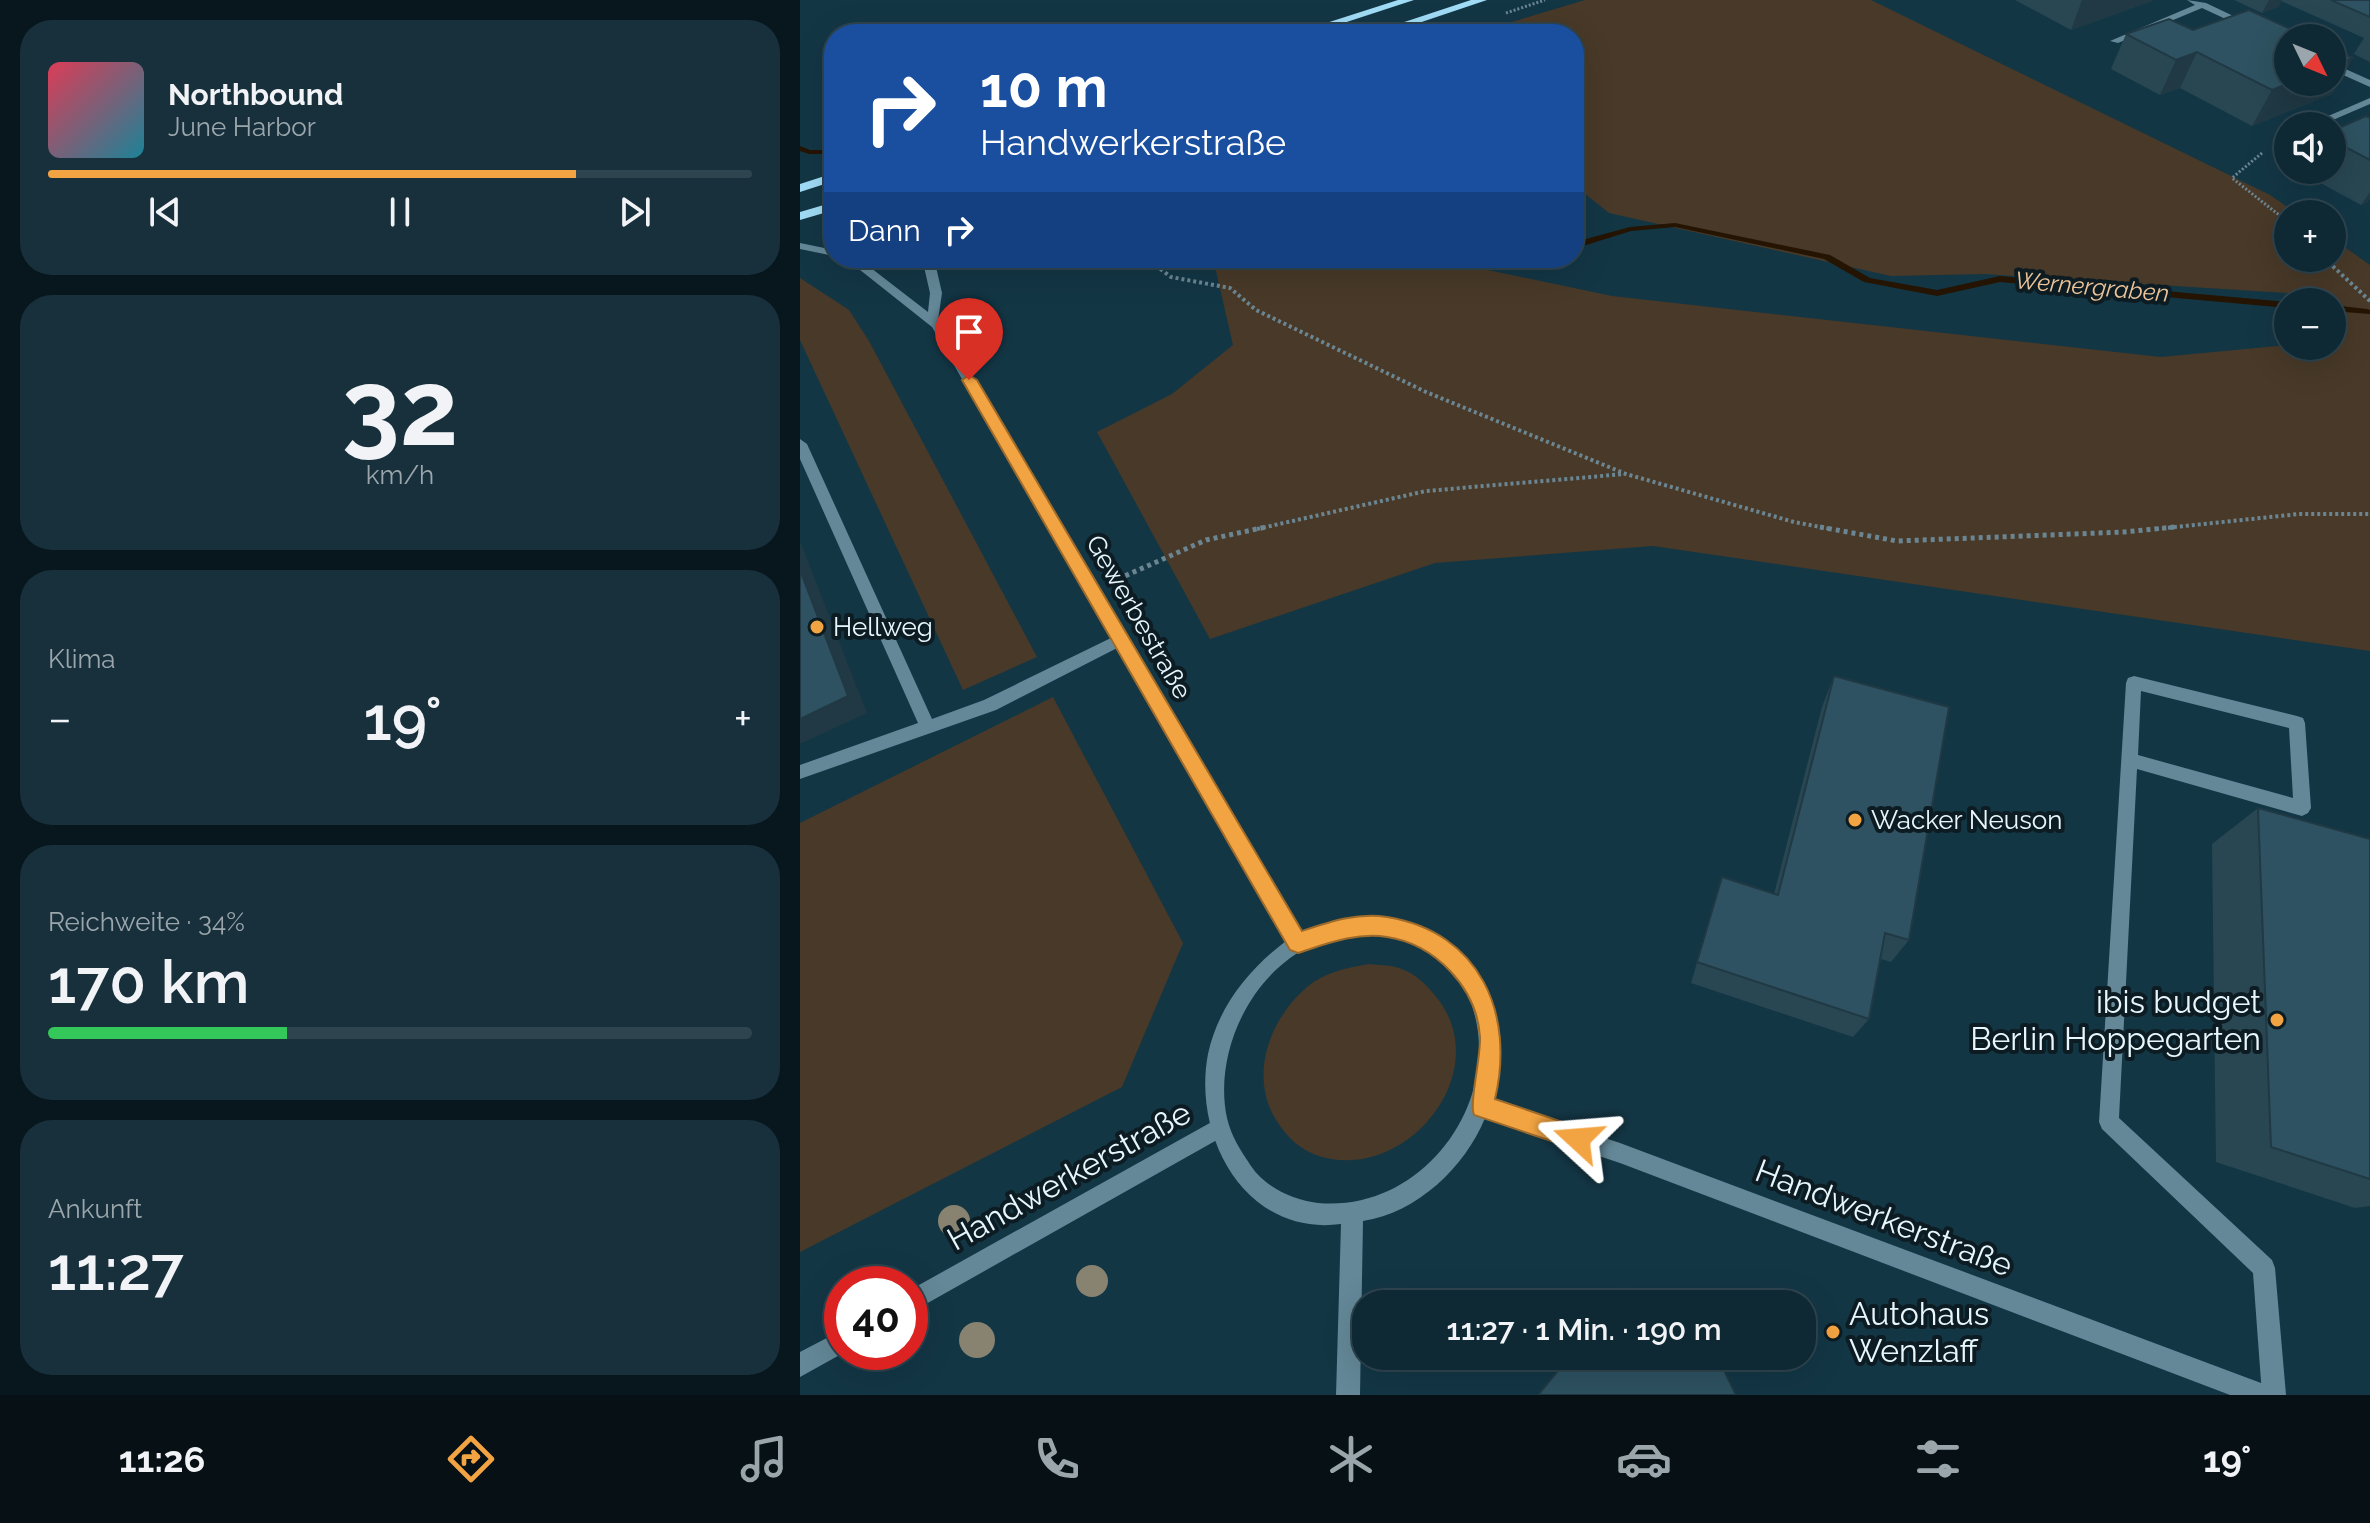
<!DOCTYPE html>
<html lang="de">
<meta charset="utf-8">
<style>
:root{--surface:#0e2834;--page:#17303c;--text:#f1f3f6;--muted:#9ba6ac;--line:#2e444f;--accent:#f3a442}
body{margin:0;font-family:Raleway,sans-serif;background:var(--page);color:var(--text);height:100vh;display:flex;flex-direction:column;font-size:30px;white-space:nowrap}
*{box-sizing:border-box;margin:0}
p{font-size:26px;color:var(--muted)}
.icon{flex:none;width:44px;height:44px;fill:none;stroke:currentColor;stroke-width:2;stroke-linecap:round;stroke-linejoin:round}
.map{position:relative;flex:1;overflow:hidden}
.details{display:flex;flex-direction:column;gap:20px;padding:20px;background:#08161d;width:800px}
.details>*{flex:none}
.guide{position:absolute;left:24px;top:24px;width:760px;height:244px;border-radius:32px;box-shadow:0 8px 32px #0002,0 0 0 2px var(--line);background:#1a4fa0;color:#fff;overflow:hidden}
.needle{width:52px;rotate:133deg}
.tools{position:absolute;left:1474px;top:24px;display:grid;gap:16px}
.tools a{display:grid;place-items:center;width:72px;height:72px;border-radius:50%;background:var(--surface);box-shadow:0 8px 32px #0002,0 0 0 2px var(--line);font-size:40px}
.speed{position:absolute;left:24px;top:1266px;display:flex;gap:16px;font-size:40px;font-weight:700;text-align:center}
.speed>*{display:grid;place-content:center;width:104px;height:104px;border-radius:50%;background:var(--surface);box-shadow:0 8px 32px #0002,0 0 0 2px var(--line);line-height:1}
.speed .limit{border:12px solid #d22;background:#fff;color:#111}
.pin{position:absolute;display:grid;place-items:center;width:68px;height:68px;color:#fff;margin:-82px -34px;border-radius:50% 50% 50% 0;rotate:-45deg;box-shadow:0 0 8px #0007}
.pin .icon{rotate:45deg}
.me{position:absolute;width:88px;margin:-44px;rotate:289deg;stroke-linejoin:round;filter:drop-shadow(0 0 6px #0008)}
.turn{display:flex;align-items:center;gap:28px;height:168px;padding:0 24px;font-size:36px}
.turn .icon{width:104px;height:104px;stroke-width:2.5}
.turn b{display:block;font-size:56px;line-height:68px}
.then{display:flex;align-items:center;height:76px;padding:0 24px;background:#0003;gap:16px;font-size:30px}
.big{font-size:60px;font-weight:600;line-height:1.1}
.details .tile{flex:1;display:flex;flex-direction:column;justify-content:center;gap:12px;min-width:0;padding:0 28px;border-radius:32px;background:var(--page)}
.details .dial{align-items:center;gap:0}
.dial b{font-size:104px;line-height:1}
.song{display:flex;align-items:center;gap:24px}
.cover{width:96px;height:96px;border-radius:12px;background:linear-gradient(135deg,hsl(350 70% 55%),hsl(190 70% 35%))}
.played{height:8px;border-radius:4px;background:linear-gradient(90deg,var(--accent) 75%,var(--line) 75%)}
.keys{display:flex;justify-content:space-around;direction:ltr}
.heat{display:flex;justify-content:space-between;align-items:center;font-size:44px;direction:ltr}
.charge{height:12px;border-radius:6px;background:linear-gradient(90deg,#34c759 34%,var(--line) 0)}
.trip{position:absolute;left:552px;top:1290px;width:464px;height:80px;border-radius:32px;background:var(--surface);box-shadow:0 8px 32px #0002,0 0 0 2px var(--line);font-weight:600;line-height:80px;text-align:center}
.tab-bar{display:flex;height:128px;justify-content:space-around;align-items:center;background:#061015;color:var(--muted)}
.tab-bar .icon{width:56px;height:56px}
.tab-bar .current{color:var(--accent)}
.tab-bar b{font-size:36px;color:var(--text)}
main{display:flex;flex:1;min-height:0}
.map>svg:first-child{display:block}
.green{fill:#483928}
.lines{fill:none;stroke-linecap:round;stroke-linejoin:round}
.stream{fill:#251401;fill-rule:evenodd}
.path-far2{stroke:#6b8692;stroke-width:3;stroke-dasharray:2 2;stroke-linecap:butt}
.path-far1{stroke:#6b8692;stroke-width:4;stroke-dasharray:3 3;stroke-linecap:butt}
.path{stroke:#6b8692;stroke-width:5;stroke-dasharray:4 4;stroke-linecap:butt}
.service{fill:#648898;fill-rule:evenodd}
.minor{fill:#648898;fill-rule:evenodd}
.tertiary{fill:#648898;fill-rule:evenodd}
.primary{fill:#a1dcf6;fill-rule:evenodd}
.tree{fill:#888270}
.wall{fill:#284753}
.shaded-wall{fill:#203944}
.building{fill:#2e5261;stroke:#203944;stroke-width:2}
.route{fill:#f3a442;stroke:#9e6b2b;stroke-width:2}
.poi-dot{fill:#f3a442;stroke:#0d1c22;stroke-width:3}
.labels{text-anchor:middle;stroke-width:8;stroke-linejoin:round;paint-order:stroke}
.far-water-label{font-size:24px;font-style:italic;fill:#edc499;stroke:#0d1c22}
.street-label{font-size:26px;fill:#e7f7fe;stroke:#0d1c22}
.poi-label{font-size:26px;fill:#e7f7fe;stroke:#0d1c22;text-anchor:start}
.near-poi-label{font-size:32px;fill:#e7f7fe;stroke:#0d1c22;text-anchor:end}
.near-street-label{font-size:32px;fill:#e7f7fe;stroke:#0d1c22}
</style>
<main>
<section class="details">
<div class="tile">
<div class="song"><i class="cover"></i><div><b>Northbound</b><p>June Harbor</p></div></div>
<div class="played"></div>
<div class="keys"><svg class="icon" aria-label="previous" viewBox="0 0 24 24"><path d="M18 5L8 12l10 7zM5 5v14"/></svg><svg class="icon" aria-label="pause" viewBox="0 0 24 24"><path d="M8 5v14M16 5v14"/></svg><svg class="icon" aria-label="next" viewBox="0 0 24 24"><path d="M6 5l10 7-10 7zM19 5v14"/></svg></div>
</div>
<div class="tile dial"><b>32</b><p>km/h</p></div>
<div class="tile"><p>Klima</p>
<div class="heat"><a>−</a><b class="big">19°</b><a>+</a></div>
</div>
<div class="tile"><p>Reichweite · 34%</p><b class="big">170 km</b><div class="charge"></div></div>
<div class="tile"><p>Ankunft</p><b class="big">11:27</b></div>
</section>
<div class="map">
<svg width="1570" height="1395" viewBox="0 0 1570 1395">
<rect width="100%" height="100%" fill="#133645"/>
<path class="green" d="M785 0H1071L1470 195 1498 214H1488V258H1532V238L1570 265V651L853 546 635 563 410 639 297 432 372 394 433 345 413 258 635 259 812 296 1361 357 1488 345 1532 346V302H1498L1487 293 1184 274 1091 276 809 213 774 185V34H686L692 28Z
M0 278 49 310 69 341 237 657 163 690 0 340Z
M253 697 383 943 322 1087 0 1252V823Z
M569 964C578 965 590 965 599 968 615 973 627 985 637 998 693 1068 615 1173 531 1159 508 1155 491 1143 478 1123 448 1079 468 1020 507 987 525 972 546 968 569 964Z"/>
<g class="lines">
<path class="stream" d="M0 146 10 150H34V154H9L0 151Z
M875 223 1030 255 1070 278 1137 290 1200 276 1488 302V308L1200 282 1137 296 1064 282 1024 259 875 227 831 231 786 245 774 244V238L786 239 830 227Z
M1532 305 1567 309 1570 310V314L1532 311Z"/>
<path class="path-far2" d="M706 13 745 0
M1462 153 1432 178 1488 222"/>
<path class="path-far1" d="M346 258 371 277 430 288 456 310 626 392 826 474 994 522 1031 529
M1524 258 1570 301
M457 529 626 491 825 474
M1356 529 1499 514H1570"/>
<path class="path" d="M1020 527 1097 541 1324 532 1375 527
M318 579 406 540 466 527"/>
<path class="service" d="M1387 0 1406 3 1488 42V48L1402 8 1318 43 1310 41 1395 5Z
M1532 63 1570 80V87L1532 70Z
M1570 98V104L1519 126H1505Z
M1488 132V139L1478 142 1473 139Z
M0 439 7 444 132 719 184 700 315 636H325L328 640 325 644 196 710 0 779V765L118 723 0 459Z
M1334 676 1497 716 1503 718 1505 723 1511 808 1508 813 1502 816 1337 769 1319 1118 1472 1260 1475 1268 1486 1395H1462L1453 1273 1302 1129 1299 1122 1326 683 1328 678ZM1341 691 1489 728 1493 798 1338 755Z"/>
<path class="minor" d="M417 1119 424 1122 427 1129 424 1136 110 1313V1290Z
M42 1330V1352H45L0 1377V1352Z"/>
<path class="tertiary" d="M0 243 34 250V256L0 249Z
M45 258H58L128 312 130 293 122 258H134L142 293 138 320 502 932C526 922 560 913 586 918 676 932 718 1017 691 1100L820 1143 1461 1383 1469 1387 1473 1395H1430L820 1163 685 1118C665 1167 617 1213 563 1221L560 1395H536L541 1224C446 1237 392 1137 408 1054 418 1007 449 969 486 941L132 327ZM585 935C604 941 624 946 640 959 664 978 674 1003 678 1032 689 1122 612 1212 518 1203 493 1200 466 1188 451 1166 441 1151 431 1136 427 1118 413 1053 451 972 513 945 535 936 562 936 585 935Z"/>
<path class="primary" d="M598 0H614L510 34H492Z
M671 0H687L586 34H568Z
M34 173V181L0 192V184Z
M34 202V210L0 220V212Z"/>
</g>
<g class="tree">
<circle cx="154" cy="1221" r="16"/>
<circle cx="292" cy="1281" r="16"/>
<circle cx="177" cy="1340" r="18"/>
</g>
<path class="wall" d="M1215 0H1353L1352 1 1271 30Z
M1434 0H1570V62L1554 54 1564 38 1481 1 1478 7 1462 13Z
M1393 30 1553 58 1532 94 1452 126 1380 88 1360 95 1311 69 1326 34Z
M1570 118V200L1561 205 1500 172V170H1532V131Z
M1034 676 1109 940 1091 962 1081 959 1069 1019 1053 1037 891 983 922 877 974 894 1022 707Z
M1458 808 1570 839V1206L1555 1208 1416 1162 1412 844Z"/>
<path class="shaded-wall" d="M1282 0H1353L1352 1 1271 30Z
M1469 0H1482L1478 7 1462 13Z
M1397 52 1380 88 1360 95 1376 60Z
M1553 58 1532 94 1452 126 1472 90 1492 82H1532V66Z
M1570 192V200L1561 205Z
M0 541 67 713 0 744Z"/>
<path class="building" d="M1531 0H1570V17Z
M1449 10 1510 38H1488V82H1492L1472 90 1397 52 1376 60 1326 34 1369 19 1393 30Z
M1532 48 1553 58 1532 66Z
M1566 116 1570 118V160L1532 140V131Z
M0 570 48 696 0 719Z
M1034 676 1149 707 1109 940 1085 933 1069 1019 897 962 922 877 978 895Z
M1458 808 1570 839V1179L1471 1147Z
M824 1288 839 1304H812Z
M770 1356H917L936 1395H738Z"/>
<path class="route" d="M169 375 177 380 502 931C529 922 558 912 587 917 681 932 715 1015 695 1099L786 1130 789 1139 786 1147 778 1150 674 1115C669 1103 681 1057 680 1037 677 988 635 944 587 937 556 932 526 944 498 953L490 950 162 380Z"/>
<g class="poi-dot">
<circle cx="17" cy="627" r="8"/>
<circle cx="1055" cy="820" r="8"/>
<circle cx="1477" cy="1020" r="8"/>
<circle cx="1033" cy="1332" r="8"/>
</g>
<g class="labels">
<g class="far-water-label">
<text transform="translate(1292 287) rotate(5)" y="8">Wernergraben</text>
</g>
<g class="street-label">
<text transform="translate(339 617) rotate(60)" y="9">Gewerbestraße</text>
</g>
<g class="poi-label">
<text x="33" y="636">Hellweg</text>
<text x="1071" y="829">Wacker Neuson</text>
</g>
<g class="near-poi-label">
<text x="1461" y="1013">ibis budget<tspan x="1461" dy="37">Berlin Hoppegarten</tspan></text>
<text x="1049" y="1325" text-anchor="start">Autohaus<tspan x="1049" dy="37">Wenzlaff</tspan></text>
</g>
<g class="near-street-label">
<text transform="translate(269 1176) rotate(-29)" y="11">Handwerkerstraße</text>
<text transform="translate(1084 1218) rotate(21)" y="11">Handwerkerstraße</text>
</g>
</g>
</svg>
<div class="tools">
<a><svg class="needle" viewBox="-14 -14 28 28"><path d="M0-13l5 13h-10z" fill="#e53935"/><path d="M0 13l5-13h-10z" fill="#9ba6ac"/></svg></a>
<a><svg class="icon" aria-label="sound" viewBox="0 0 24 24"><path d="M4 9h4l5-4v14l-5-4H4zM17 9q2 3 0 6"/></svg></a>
<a>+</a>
<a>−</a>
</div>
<div class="speed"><div class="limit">40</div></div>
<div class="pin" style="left:169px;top:380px;background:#d93025"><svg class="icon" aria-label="arrive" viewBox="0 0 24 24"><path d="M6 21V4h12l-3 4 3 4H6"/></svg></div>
<svg class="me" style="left:778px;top:1139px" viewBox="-20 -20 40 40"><path d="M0-17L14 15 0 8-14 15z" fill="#f3a442" stroke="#fff" stroke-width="4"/></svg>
<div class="trip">11:27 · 1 Min. · 190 m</div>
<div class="guide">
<div class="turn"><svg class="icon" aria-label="right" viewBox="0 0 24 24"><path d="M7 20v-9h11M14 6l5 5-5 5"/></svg><div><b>10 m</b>Handwerkerstraße</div></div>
<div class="then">Dann<svg class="icon" aria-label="right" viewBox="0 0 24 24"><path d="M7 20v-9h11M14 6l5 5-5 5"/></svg></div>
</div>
</div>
</main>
<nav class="tab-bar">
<b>11:26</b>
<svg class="icon current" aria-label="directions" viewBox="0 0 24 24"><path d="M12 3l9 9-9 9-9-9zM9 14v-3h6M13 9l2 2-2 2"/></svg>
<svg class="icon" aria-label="music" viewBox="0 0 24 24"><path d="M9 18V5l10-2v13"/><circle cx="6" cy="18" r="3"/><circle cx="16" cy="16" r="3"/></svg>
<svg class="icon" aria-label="phone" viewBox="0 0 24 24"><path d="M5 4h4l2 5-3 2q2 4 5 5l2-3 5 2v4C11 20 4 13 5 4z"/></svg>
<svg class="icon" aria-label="climate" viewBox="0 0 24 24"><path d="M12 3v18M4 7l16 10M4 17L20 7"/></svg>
<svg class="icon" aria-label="car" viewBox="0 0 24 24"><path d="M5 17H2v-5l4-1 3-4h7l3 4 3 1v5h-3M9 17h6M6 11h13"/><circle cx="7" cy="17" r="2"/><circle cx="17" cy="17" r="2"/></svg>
<svg class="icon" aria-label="filters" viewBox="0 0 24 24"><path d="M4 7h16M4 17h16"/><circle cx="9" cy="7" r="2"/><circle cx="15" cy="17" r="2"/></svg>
<b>19°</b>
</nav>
